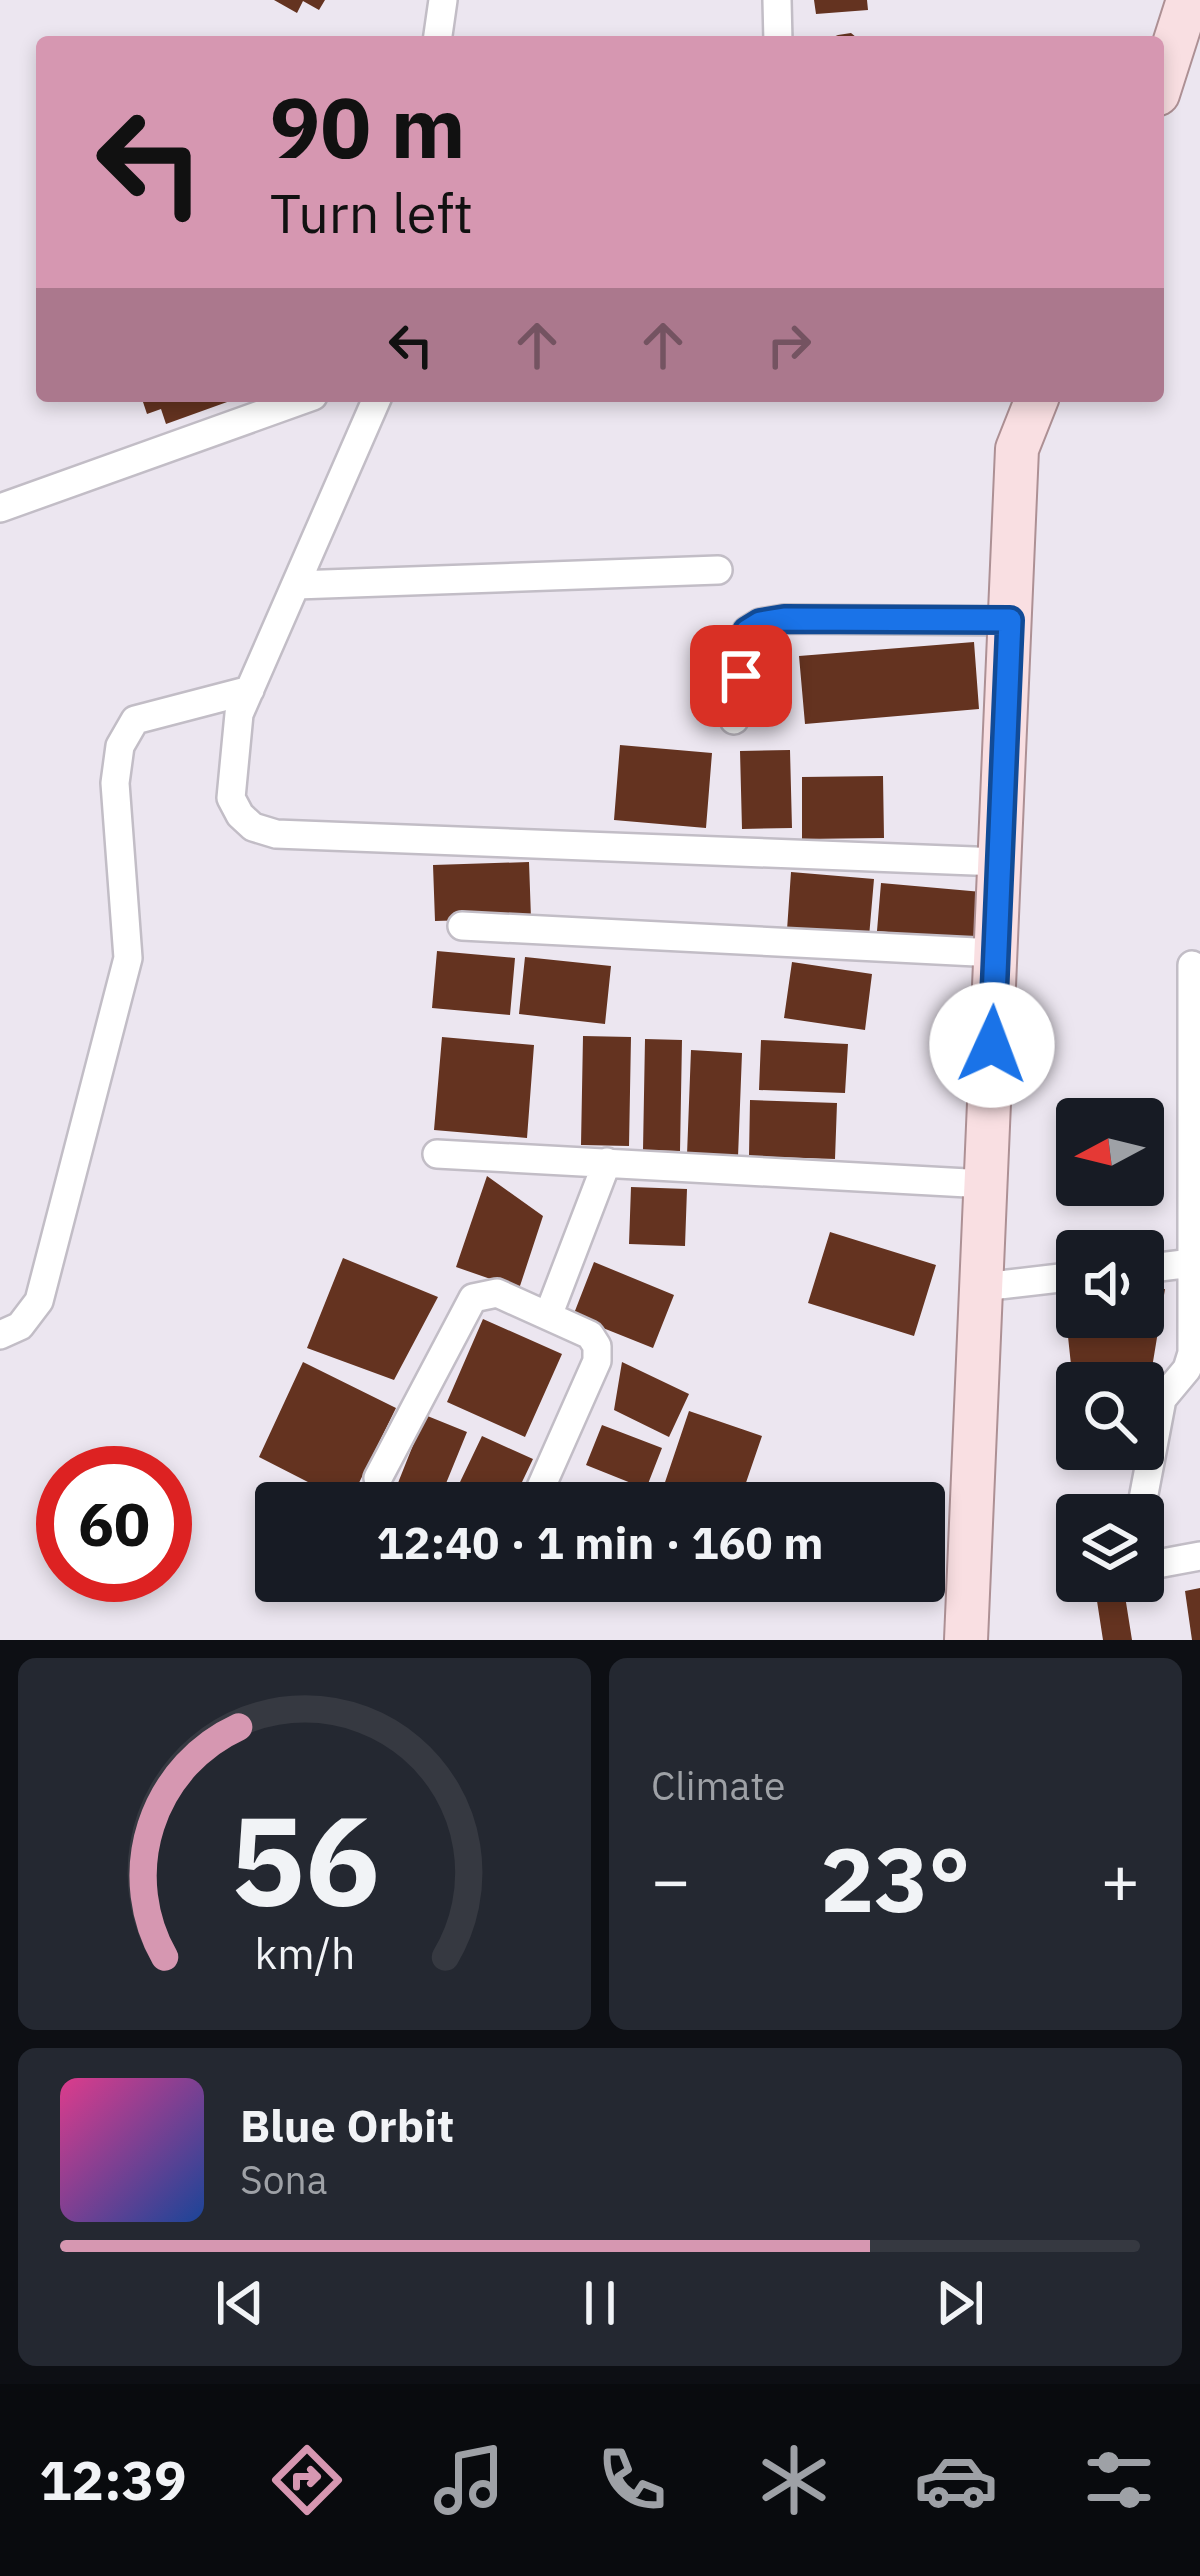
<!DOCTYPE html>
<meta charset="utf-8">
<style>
:root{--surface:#171b24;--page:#242831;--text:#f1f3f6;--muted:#9ea1a6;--line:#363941;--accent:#d697b1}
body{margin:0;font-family:"IBM Plex Sans",sans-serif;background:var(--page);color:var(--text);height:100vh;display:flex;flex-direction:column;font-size:45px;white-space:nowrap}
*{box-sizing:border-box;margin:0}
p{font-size:39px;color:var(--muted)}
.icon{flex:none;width:66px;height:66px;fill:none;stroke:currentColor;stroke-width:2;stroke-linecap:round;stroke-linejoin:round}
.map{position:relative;height:1640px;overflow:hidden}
.details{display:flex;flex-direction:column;gap:18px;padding:18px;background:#0d0f14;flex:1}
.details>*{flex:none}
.hud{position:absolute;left:36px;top:36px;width:1128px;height:366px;border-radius:12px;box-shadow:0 6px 18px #0003;background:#d697b1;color:#111;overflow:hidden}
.needle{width:78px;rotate:263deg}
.buttons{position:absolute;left:1056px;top:1098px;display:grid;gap:24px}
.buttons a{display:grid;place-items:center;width:108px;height:108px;border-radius:12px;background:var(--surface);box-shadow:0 6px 18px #0003;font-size:60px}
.speed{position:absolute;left:36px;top:1446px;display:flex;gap:24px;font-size:60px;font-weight:700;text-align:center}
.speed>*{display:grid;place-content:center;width:156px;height:156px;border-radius:50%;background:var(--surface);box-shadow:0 6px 18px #0003;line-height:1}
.speed .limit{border:18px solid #d22;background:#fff;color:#111}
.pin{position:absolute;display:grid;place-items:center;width:102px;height:102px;color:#fff;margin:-51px;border-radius:24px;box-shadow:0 6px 18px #0006}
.me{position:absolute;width:132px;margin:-66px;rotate:2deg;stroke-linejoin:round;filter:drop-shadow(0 0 9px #0008)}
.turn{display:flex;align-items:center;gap:42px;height:252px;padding:0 36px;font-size:54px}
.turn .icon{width:156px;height:156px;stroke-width:2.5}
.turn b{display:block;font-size:84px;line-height:102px}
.lanes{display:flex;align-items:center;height:114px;padding:0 36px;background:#0003;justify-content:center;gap:60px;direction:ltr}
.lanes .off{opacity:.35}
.big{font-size:90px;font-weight:700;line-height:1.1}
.details .card{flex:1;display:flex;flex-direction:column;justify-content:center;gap:18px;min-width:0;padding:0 42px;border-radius:18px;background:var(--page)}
.details .dial{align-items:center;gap:0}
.dial svg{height:312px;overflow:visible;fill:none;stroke:var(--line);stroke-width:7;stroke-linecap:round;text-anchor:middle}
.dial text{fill:var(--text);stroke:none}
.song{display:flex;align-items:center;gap:36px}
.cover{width:144px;height:144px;border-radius:18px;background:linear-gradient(135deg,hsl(330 70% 55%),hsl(220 70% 35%))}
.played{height:12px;border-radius:6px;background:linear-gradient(90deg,var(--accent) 75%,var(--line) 75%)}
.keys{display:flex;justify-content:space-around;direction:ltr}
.heat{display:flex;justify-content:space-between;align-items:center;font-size:66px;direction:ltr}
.details .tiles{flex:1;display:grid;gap:18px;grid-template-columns:1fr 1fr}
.card:last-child{grid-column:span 2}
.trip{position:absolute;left:255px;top:1482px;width:690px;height:120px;border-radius:12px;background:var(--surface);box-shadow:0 6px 18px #0003;font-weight:700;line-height:120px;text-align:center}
.tab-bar{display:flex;height:192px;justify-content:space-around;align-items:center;background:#090b0e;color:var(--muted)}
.tab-bar .icon{width:84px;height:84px}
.tab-bar .selected{color:var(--accent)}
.tab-bar b{font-size:54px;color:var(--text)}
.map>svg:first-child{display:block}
.building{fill:#643320}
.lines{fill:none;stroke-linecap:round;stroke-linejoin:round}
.minor-casing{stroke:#c2bdc6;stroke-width:32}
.primary-casing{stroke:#ad9094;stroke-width:46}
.minor{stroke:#fff;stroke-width:27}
.primary{stroke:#f9dfe2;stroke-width:42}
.route-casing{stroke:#114b97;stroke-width:30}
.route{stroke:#1a73e8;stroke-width:21}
</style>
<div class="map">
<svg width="1200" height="1640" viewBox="0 0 1200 1640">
<rect width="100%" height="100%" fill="#ece6f0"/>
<path class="building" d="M274 0H325L319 10 303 1 297 13Z
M814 0H867L868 10 816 14Z
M851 33 862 42H821L838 35Z
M141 396H241V397L166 424 161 409 147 414Z
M974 642 979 709 805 724 799 656Z
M620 745 712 753 706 828 614 820Z
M790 750 792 828 742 829 740 751Z
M883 776 884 838 802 839V777Z
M529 862 531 918 435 921 433 865Z
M791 872 874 879 869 937 787 930Z
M881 883 982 892 978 940 877 931Z
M437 951 515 958 510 1015 432 1008Z
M525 957 611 966 605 1024 519 1014Z
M792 962 872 974 865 1030 784 1018Z
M583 1036 631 1037 629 1146 581 1145Z
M442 1037 534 1045 527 1138 434 1130Z
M645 1039 682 1040 680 1151 643 1150Z
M761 1040 848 1044 845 1093 759 1090Z
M691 1050 742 1053 738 1157 687 1155Z
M750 1100 837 1103 835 1159 749 1156Z
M487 1176 543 1216 519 1289 456 1267Z
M631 1187 687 1189 685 1246 629 1244Z
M830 1232 936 1265 914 1336 808 1303Z
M343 1258 438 1297 394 1380 307 1348Z
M594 1262 674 1295 653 1348 573 1316Z
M1165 1289 1149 1386 1143 1387V1383H1077L1074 1393 1064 1299 1077 1298V1317H1143V1292Z
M483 1319 562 1354 525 1437 447 1402Z
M303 1362 396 1408 349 1503 259 1457Z
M622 1362 689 1394 669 1437 614 1410Z
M689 1411 762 1436 739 1503 659 1500Z
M425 1415 467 1432 438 1503H390Z
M602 1425 662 1448 646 1489 586 1465Z
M482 1436 533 1459 512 1503H450Z
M1200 1588V1640H1192L1185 1591Z
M1125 1596 1132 1640H1103L1097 1601Z"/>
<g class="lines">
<g class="minor-casing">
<path id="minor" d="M777 0 778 42
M437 42 443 0
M378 396 239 714 231 798 240 815 253 827 276 834 1000 862
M0 508 313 396
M296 585 718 570
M734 720 747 631 760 623 784 619 1010 621
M462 926 996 953
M437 1154 986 1184
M1143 1269 1192 1263
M982 1287 1077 1276
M548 1316 607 1162
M0 1335 20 1326 39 1301 128 958 115 783 120 746 135 720 250 690
M378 1478 473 1298 497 1293 590 1335 597 1346V1361L534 1503
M1140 1515 1162 1399 1187 1369 1192 1353V965
M1143 1559 1157 1564 1200 1556"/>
</g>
<g class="primary-casing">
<path id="primary" d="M1158 94 1188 0
M966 1640 1017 449 1038 396"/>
</g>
<use href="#minor" class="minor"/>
<use href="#primary" class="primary"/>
</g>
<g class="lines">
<g class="route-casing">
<path id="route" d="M741 676 747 631 760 623 784 619 1010 620 992 1045"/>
</g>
<use href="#route" class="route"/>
</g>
</svg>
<div class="buttons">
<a><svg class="needle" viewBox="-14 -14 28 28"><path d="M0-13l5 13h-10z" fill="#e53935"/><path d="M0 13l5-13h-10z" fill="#9ea1a6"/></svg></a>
<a><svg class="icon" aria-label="sound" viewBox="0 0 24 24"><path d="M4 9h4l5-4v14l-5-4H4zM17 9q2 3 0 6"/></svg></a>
<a><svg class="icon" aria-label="search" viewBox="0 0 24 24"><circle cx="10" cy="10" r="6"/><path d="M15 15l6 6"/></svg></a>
<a><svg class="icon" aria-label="layers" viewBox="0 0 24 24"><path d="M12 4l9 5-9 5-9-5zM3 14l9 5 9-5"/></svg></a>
</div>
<div class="speed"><div class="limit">60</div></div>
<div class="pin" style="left:741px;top:676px;background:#d93025"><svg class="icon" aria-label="arrive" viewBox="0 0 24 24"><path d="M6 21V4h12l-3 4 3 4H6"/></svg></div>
<svg class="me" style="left:992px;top:1045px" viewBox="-20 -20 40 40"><circle r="19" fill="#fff"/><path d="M0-13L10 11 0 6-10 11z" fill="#1a73e8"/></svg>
<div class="trip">12:40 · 1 min · 160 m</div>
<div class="hud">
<div class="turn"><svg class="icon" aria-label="left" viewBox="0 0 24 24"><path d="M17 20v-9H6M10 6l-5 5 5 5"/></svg><div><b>90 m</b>Turn left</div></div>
<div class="lanes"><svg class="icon" aria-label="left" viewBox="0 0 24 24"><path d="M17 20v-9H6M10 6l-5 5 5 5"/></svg><svg class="icon off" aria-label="ahead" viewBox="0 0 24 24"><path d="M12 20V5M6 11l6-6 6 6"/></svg><svg class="icon off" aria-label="ahead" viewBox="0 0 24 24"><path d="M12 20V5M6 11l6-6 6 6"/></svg><svg class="icon off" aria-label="right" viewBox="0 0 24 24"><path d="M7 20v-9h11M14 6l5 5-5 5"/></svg></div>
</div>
</div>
<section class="details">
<div class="tiles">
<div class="card dial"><svg viewBox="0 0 100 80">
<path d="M14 69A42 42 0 1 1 86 69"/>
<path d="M14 69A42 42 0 0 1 33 10" stroke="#d697b1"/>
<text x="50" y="56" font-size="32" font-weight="700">56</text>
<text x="50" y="72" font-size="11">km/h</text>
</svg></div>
<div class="card"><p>Climate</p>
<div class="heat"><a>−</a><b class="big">23°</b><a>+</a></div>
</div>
<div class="card">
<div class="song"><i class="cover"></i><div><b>Blue Orbit</b><p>Sona</p></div></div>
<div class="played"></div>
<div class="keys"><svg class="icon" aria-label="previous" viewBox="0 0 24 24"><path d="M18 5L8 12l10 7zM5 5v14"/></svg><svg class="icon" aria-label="pause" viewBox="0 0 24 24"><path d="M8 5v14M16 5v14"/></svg><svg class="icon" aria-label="next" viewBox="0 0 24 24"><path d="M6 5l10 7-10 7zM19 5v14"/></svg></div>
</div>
</div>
</section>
<nav class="tab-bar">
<b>12:39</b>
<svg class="icon selected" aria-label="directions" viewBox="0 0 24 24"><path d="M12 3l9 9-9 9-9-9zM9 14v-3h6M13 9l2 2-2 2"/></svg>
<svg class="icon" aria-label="music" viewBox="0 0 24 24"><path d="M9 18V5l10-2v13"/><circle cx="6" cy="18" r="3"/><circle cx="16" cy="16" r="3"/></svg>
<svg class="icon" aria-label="phone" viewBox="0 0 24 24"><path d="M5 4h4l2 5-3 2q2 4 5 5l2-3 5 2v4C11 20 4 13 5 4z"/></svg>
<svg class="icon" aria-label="climate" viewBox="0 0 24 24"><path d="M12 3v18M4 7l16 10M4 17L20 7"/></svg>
<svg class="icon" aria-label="car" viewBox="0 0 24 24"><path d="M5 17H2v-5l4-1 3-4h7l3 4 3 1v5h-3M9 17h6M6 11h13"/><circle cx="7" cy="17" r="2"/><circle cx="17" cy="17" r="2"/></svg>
<svg class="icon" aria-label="filters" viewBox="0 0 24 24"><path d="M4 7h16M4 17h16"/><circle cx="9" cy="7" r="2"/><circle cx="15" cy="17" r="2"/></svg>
</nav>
